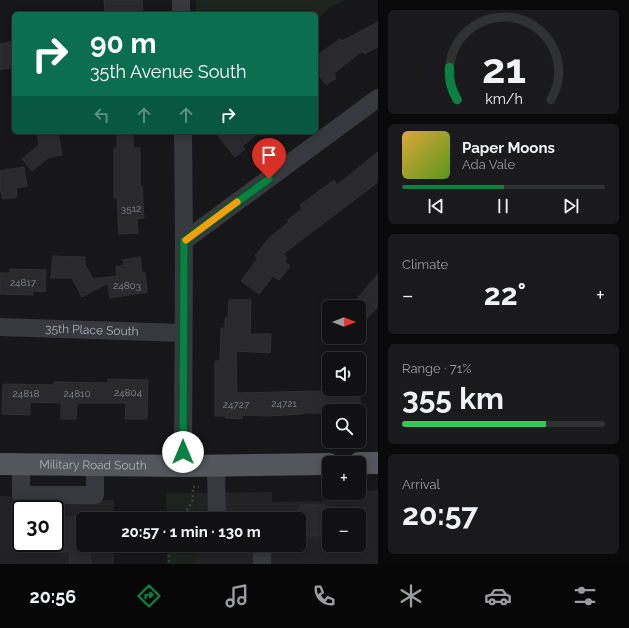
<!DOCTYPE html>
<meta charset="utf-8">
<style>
:root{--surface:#111113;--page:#1a1a1c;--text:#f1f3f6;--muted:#9c9da0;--line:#303133;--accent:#0b8043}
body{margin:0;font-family:Raleway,sans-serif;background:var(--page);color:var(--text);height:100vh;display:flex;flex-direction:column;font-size:15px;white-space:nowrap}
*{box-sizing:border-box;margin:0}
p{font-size:13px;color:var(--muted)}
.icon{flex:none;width:22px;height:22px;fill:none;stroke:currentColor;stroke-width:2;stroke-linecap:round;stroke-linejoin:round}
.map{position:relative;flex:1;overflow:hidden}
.sheet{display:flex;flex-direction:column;gap:10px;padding:10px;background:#09090a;width:251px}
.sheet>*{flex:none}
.top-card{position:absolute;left:12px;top:12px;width:306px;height:122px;border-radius:6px;box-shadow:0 2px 10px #0003,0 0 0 1px var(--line);background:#0b6e4f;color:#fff;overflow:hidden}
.needle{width:26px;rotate:90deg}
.controls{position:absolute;left:322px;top:300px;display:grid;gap:8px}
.controls a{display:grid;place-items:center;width:44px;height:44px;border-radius:6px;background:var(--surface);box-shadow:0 2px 10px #0003,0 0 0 1px var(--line);font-size:20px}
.speed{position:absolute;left:12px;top:500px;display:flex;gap:8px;font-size:20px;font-weight:700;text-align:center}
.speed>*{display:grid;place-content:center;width:52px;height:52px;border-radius:50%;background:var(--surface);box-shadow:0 2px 10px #0003,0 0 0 1px var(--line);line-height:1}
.speed .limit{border:2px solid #111;border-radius:6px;background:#fff;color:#111}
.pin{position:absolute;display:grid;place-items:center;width:34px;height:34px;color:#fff;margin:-41px -17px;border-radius:50% 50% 50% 0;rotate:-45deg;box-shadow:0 0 4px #0007}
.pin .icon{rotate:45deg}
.me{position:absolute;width:44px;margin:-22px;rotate:0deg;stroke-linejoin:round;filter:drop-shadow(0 0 3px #0008)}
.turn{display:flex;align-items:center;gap:14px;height:84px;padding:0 12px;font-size:18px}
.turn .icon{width:52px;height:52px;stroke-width:2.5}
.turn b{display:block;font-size:28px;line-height:34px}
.lanes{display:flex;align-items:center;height:38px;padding:0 12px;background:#0003;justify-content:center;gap:20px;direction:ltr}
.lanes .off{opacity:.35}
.big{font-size:30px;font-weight:700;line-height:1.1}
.sheet .widget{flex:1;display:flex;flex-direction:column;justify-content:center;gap:6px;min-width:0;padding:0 14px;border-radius:6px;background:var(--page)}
.sheet .dial{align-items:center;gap:0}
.dial svg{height:104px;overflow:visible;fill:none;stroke:var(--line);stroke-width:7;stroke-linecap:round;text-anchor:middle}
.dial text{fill:var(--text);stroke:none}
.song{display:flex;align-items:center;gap:12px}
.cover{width:48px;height:48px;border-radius:6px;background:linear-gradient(135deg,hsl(40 70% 55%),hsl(90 70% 35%))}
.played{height:4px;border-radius:2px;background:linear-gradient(90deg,var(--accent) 50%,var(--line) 50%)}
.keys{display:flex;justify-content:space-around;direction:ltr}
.heat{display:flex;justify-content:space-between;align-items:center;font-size:22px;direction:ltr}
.charge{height:6px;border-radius:3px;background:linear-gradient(90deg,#34c759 71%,var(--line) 0)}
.trip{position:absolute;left:76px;top:512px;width:230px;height:40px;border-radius:6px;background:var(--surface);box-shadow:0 2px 10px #0003,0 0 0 1px var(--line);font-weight:700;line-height:40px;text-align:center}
.tabs{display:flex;height:64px;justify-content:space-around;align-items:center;background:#070708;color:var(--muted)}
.tabs .icon{width:28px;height:28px}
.tabs .active{color:var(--accent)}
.tabs b{font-size:18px;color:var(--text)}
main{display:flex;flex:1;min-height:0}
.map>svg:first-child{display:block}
.built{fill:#232326;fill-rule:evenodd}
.green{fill:#1d241e}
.building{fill:#2a2a2d;stroke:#313135}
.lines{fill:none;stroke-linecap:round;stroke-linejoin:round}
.path{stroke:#3e4045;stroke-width:2.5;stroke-dasharray:2 3;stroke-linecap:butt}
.minor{stroke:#38393e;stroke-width:18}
.major{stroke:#54565d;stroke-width:22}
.route-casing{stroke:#07532c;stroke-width:10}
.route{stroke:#0b8043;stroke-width:7}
.slow{stroke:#f59e0b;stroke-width:7}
.labels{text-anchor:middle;stroke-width:4;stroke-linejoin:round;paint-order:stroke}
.number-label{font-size:10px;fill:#898d95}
.street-label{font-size:12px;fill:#aaafb9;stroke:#121214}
</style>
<main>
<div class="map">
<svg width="378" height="564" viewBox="0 0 378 564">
<rect width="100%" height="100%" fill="#171719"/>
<path class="built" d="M378 490V564H197V545H299V519H197V493L272 492V502L358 500 359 491ZM329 515H359V545H329Z
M0 496 114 500V519H83V545H114V564H0ZM21 509H55V543H21Z"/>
<path class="green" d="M196 0H346L330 7 316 20V14H196Z
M166 493H197V519H167Z
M167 545H197V564H167Z"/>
<path class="building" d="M104 0H142L143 14H105Z
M378 22V47L364 54 362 51 334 73 336 78 326 85 316 72V56L340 39 342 41Z
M14 41V67L0 70V44Z
M37 132H58L62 155 48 158 32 171 22 159 39 145Z
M215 132H260L242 146 245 149 235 157Z
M117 134H133V148H140V186H142L144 218 137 219 138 233 119 234 117 197 114 198V148H117Z
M378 152V182L283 254 287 258 285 262 290 266 279 280 273 276 259 294 241 281 258 258 255 256 269 238 289 222 288 220 302 209 300 205 334 180 337 185Z
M24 167 27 186 16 188 17 197 3 199 1 192H0V171Z
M53 256 85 257V265L93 279 117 276 116 267 124 265 123 260 140 257 142 273H145L147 292 110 298 108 283 82 297 72 278H51Z
M10 269 46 270 45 292 33 291V295L0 294V273H10Z
M378 274V307L359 327V307H350Z
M229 300H251L250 334H271L270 353 236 351 237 393 360 390V411H329V413H302V414L267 416 242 415V419L226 418 225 416H215V361H220L221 328H225V318H228Z
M108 379 148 380 147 419H125L126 403H77L76 419H61V403L30 402V415L2 414 3 384 54 385V382L108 383Z
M301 505H325V507H329V536H299V508H301Z
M55 517H83V545H90L91 564H70L69 552H55Z"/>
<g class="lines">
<path class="path" d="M182 519 193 500V487H199
M169 545V564"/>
<g class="minor">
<path d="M181 0V14"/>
<path d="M183 132 184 241 183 466"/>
<path d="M184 241 378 98"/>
<path id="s1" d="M0 327 183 333"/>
<path d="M21 464V495H95V465"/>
<path d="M216 466 217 519"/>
<path d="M262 545V564"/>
</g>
<g class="major">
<path d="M359 463H378"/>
<path id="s2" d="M0 464 183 466 329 464"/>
</g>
</g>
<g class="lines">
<g class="route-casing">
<path id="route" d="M183 452 184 241 269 179"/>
</g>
<use href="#route" class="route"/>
<path class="slow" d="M186 240 237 202"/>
</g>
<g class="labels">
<g class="number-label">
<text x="131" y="212">3512</text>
<text x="23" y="286">24817</text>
<text x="127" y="289">24803</text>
<text x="128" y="396">24804</text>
<text x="26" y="397">24818</text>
<text x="77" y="397">24810</text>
<text x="284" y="407">24721</text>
<text x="236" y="408">24727</text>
</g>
<g class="street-label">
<text dy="4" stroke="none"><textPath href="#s1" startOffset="92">35th Place South</textPath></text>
<text dy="4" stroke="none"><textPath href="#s2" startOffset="93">Military Road South</textPath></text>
</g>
</g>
</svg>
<div class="controls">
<a><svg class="needle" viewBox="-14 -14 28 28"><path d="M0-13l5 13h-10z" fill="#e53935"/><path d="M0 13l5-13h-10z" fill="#9c9da0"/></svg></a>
<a><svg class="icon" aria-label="sound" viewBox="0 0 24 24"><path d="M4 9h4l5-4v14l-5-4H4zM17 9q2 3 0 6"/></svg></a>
<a><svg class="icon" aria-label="search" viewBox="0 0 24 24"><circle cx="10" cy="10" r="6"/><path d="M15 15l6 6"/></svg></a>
<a>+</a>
<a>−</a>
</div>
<div class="speed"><div class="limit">30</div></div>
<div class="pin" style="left:269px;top:179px;background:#d93025"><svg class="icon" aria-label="arrive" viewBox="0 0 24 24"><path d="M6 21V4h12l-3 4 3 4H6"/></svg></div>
<svg class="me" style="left:183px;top:452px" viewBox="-20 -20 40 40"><circle r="19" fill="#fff"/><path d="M0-13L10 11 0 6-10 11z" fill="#0b8043"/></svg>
<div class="trip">20:57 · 1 min · 130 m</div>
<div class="top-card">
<div class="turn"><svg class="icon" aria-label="right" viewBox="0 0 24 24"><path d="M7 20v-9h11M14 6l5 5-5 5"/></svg><div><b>90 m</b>35th Avenue South</div></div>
<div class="lanes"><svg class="icon off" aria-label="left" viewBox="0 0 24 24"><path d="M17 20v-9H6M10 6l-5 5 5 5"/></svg><svg class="icon off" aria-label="ahead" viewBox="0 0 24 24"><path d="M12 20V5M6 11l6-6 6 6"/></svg><svg class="icon off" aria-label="ahead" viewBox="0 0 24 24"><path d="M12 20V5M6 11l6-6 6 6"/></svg><svg class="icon" aria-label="right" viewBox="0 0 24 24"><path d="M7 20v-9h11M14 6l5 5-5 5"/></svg></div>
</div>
</div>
<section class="sheet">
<div class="widget dial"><svg viewBox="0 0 100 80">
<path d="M14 69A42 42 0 1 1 86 69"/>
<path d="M14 69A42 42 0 0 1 8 44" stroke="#0b8043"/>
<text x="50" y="56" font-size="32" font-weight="700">21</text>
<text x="50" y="72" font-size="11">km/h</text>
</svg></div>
<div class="widget">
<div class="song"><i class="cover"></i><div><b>Paper Moons</b><p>Ada Vale</p></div></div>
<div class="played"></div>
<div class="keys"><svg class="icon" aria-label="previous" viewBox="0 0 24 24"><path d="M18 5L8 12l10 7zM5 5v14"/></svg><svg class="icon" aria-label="pause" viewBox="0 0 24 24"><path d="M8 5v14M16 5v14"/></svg><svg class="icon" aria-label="next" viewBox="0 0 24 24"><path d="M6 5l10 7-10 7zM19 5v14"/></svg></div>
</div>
<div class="widget"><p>Climate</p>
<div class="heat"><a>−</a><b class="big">22°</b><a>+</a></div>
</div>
<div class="widget"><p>Range · 71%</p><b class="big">355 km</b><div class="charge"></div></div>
<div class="widget"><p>Arrival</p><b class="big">20:57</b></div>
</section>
</main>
<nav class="tabs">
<b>20:56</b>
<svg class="icon active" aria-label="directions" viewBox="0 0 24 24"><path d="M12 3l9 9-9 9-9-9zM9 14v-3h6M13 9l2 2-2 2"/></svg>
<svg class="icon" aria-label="music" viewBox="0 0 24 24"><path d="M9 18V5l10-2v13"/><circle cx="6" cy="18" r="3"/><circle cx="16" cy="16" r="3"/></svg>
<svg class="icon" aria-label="phone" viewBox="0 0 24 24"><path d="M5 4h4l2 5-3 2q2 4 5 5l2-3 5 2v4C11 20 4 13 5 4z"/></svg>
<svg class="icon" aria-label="climate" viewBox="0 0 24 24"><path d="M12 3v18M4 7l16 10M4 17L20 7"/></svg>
<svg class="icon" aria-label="car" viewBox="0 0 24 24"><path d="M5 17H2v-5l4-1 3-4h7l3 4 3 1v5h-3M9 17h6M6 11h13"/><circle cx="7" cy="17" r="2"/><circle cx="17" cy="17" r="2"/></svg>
<svg class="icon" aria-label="filters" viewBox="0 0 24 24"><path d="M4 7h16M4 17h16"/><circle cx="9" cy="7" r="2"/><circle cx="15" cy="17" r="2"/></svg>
</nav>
